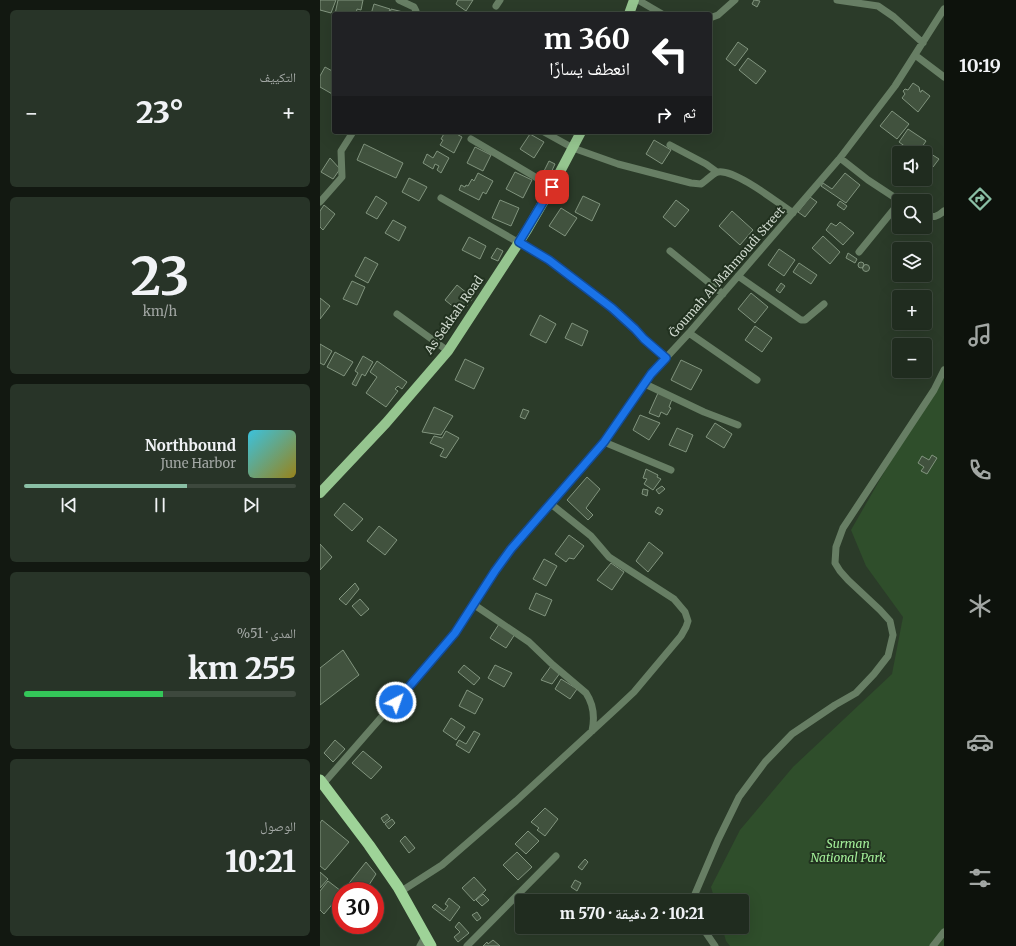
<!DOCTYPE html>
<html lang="ar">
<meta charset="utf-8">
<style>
:root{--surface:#202c1f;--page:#283428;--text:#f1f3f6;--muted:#a2a7a4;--line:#3d483d;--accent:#8abfa5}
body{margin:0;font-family:Merriweather,"Noto Naskh Arabic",serif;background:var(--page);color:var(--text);direction:rtl;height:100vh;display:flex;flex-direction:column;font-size:15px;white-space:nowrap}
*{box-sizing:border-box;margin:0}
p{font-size:13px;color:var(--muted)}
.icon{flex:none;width:22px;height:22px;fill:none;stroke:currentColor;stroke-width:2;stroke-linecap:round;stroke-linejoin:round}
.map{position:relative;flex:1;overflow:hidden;direction:ltr}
.drawer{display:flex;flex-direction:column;gap:10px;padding:10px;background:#121811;width:320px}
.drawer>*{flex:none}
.banner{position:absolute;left:12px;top:12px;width:380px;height:122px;border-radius:4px;box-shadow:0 4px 16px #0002,0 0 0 1px var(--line);direction:rtl;background:#202124;color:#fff;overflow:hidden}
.controls{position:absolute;left:572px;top:146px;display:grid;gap:8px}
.controls a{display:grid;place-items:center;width:40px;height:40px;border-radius:4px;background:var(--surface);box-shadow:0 4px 16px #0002,0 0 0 1px var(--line);font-size:20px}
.speed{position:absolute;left:12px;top:882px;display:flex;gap:8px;font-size:20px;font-weight:700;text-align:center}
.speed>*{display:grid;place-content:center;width:52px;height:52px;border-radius:50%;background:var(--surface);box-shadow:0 4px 16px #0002,0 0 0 1px var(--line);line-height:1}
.speed .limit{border:6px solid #d22;background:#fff;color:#111}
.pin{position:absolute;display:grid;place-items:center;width:34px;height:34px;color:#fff;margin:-17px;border-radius:8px;box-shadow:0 2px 6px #0006}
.me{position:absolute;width:44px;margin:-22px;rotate:41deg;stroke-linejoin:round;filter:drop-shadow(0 0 3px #0008)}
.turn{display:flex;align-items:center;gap:14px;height:84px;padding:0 16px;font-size:18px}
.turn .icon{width:52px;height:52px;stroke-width:2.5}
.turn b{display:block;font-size:28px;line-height:34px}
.then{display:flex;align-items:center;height:38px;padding:0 16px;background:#0003;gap:8px;font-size:15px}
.big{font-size:30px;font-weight:800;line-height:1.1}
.drawer .tile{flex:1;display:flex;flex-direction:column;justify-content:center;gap:6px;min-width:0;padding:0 14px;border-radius:6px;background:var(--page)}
.drawer .dial{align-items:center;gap:0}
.dial b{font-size:52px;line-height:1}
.song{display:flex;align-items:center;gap:12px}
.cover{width:48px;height:48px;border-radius:6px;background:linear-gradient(135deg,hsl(190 70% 55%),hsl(50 70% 35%))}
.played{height:4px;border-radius:2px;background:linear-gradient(90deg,var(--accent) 60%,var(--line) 60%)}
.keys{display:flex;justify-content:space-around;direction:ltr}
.heat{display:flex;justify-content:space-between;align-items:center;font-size:22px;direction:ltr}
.charge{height:6px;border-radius:3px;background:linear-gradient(90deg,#34c759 51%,var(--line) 0)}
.trip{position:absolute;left:195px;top:894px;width:234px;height:40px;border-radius:4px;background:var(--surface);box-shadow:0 4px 16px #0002,0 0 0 1px var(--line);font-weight:800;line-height:40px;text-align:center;direction:rtl}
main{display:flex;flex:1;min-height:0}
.tabs{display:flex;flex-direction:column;width:72px;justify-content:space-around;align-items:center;background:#0d120c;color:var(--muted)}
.tabs .icon{width:28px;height:28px}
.tabs .active{color:var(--accent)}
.tabs b{font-size:18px;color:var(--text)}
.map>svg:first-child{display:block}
.green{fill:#2f4e2b}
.building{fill:#41523e;stroke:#81947e}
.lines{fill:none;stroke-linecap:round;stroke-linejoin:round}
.minor{stroke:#677e64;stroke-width:7}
.primary{stroke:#95c58f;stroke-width:10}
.trunk{stroke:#9ed398;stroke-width:11}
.route-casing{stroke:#114b97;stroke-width:10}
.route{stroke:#1a73e8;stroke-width:7}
.labels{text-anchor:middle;stroke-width:4;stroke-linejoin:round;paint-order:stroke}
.street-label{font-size:12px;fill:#ced8cd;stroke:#21311f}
.park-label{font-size:12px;font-style:italic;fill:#a4f09a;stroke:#21311f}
</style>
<main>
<nav class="tabs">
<b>10:19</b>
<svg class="icon active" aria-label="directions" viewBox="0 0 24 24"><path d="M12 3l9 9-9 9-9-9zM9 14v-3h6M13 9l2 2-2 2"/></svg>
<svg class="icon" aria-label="music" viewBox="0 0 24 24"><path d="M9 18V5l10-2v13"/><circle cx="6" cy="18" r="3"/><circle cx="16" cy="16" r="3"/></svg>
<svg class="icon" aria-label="phone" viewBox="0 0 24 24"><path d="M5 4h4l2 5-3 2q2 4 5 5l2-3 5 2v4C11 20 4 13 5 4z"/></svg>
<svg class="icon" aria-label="climate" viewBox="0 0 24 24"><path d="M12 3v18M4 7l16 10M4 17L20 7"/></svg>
<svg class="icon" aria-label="car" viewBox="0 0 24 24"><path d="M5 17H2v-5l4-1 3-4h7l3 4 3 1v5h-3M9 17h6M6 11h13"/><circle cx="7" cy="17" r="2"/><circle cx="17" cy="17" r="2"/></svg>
<svg class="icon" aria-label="filters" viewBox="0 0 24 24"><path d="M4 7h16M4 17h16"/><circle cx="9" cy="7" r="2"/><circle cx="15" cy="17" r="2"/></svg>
</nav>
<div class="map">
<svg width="624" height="946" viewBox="0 0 624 946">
<rect width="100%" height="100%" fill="#2b3b29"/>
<path class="green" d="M624 368V946H410L406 941 402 927H422V901H395L391 887 420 830 473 767 572 674 583 617 546 566 531 530Z"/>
<path class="building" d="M0 0H16L11 13 0 10Z
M18 0H43L41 10 37 9 36 14H15Z
M138 0H153L146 11 136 4Z
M434 0 440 1 437 7 432 4Z
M54 4 70 9 68 14H51Z
M71 9 91 14H70Z
M418 42 428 49 415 66 406 59Z
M428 58 446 71 436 84 419 70Z
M5 67 14 72V95L0 87V76Z
M593 83 599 87 600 92H601L602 90 610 96 598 112 582 98 585 94 583 91 585 89 588 90Z
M572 111 589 124 577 139 560 126Z
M588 129 606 141 598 153H594L579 142Z
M125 132H133L142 137 134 153 120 145 123 140 121 139Z
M210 134 224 142 214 158 200 149Z
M334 140 351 150 342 164 326 154Z
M44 144 83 163 76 178 37 160Z
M155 147 171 155 163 171 147 163Z
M117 151 129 158 121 173 117 170 119 166 115 164 113 169 103 163 107 154 113 158Z
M608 152 619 159 613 167 605 161V156Z
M10 158 20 169 13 179 1 172Z
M229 161 235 164 229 177 223 173Z
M195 172 212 180 203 198 186 189Z
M158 173 173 181 166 194 163 192 159 200 139 190 141 185 145 187 146 185 148 186 152 179 154 181Z
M525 173 540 185 526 203 501 186 503 183 512 189Z
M89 178 107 187 99 201 82 192Z
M56 196 67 203 57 219 46 213Z
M263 196 280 204 272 221 255 212Z
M490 197 497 202 485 217 478 212Z
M180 200 199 208 191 226 172 218Z
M356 200 369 210 355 227 343 217Z
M520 201 527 206 524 210 517 205Z
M4 205 15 214 3 230 0 227V211Z
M241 208 257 218 245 236 229 226Z
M412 211 433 230 420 245 399 226Z
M73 220 86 227 79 241 65 233Z
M520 222 534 233 523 245 506 230 511 223 516 226Z
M503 236 520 252 510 264 492 248Z
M149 237 166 246 160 259 142 250Z
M177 248 183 251 178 261 171 258Z
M459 249 475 260 464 276 448 265Z
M528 253 537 259 535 263 526 258Z
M45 257 58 264 48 283 35 276Z
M538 265a3 3 0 1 1 6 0a3 3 0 1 1-6 0Z
M479 263 497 275 491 284 473 272Z
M542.5 268a3.5 3.5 0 1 1 7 0a3.5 3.5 0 1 1-7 0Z
M32 281 45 287 37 305 23 299Z
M461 283 465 286 460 293 456 290Z
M137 285 153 298 141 313 125 300Z
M431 293 448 307 435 323 418 309Z
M0 298 10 306 0 319Z
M220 315 236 324 226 343 210 335Z
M252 323 268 331 262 346 245 338Z
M435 326 452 338 442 352 425 340Z
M0 344 12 351 4 365 0 363Z
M15 352 33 362 24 376 7 367Z
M43 356 53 362 45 376 42 374 36 386 32 384 38 373 35 371Z
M145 359 164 368 154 389 135 380Z
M361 360 382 370 371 390 351 380Z
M57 361 87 382 82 389 78 386 75 389 78 391 66 407 46 393 57 377 50 372Z
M338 393 352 399 349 407 351 408 347 415 341 412 339 417 329 413Z
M114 407 133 416 121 435 102 432Z
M203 409 209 411 205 419 200 417Z
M320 415 340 423 329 440 313 430Z
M395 423 412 434 404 448 386 437Z
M357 428 373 435 366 452 349 445Z
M126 431 139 438 126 458 120 456 124 449 110 443 114 436 122 438Z
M612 455 617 458 607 474 601 471 604 467 598 463 602 456 609 460Z
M326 469 338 475 337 477 341 479 333 490 324 484 327 479 323 478Z
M267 477 280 489 266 508 273 515 268 520 247 500Z
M342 486 345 489 339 494 336 490Z
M323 489 328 490 327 496 322 494Z
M24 503 43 519 32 531 14 515Z
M338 507 343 510 340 515 335 512Z
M59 526 77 540 65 555 47 541Z
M249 535 264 546 254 559 249 558 246 562 235 554Z
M329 542 343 553 328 572 316 561Z
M0 544 12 557 0 570Z
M224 559 237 566 226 586 213 579Z
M291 563 304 572 292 590 277 580Z
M35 583 39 589 26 605 19 599Z
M216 593 232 600 225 616 209 609Z
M40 599 49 609 41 616 32 606Z
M179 624 195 634 186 648 170 638Z
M23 650 39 675 0 705V668Z
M144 665 160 678 154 685 138 672Z
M175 665 192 673 184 687 168 678Z
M231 666 240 673 232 684 221 680Z
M241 679 257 689 250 699 235 689Z
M147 690 163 699 155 714 139 706Z
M131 718 145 727 136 740 123 731Z
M154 731 160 734 149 753 136 745 139 740 146 744Z
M15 740 25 749 13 762 4 753Z
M43 751 62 767 51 779 32 763Z
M225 808 238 819 225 836 217 830 219 828 211 822Z
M67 814 70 818 64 823 61 818Z
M72 819 75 823 69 829 65 824Z
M2 820 29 842 5 870 0 866V823Z
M208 831 219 841 206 854 195 844Z
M85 836 95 848 89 853 80 841Z
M197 852 212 867 198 880 183 865Z
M265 859 268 862 262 870 258 867Z
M46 862 56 874 47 888 50 891H31L26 887Z
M0 872 8 879 0 888Z
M154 877 166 890 154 901 142 888Z
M255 880 261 883 257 891 251 887Z
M8 881 21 891V894L4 914 0 910V891Z
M163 894 169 900 162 906 156 900Z
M129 898 140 907 130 921 112 907 115 904 124 911 128 906 125 904Z
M157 912 161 918 157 921 152 915Z
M139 922 149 933 138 942 134 937 140 932 135 927Z
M173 940 180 946H163L167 942 168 944Z"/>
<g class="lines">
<path class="minor" d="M79 0 94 7 96 11 95 14
M318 0 342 14
M517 0 558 6 574 17 603 43
M176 6 180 0
M390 18 398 15 415 0
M595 55 624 77
M224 132 253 148 298 164 371 183 381 184C386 181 393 173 398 172 415 169 458 203 473 213
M151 139 232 187
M350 145 386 164 397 172
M520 158 548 180 580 201
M121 198 229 260 292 308 315 329 324 339 346 358
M0 202 22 177 21 151 33 132
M605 215C614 218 617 217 624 211
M350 251 403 294
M539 252 579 203
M418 276 481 320H485L504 304
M77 314 128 351
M369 333 437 380
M325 384 384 412 418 425
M284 442 351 470
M153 604 209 642 233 665 266 693C274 705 275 717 272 731
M3 784 135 633 175 571 191 549 284 442 331 374 369 333 520 158 575 86 624 9
M80 892 122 865 196 801 297 708 314 692 361 636 366 627 368 621 365 612 354 599 289 557 271 536 231 504
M372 901 398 840 419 797 445 762 472 734 515 705 536 693 554 674 568 656 573 635 570 621 560 610 528 580 520 571 515 563 516 547 523 528 614 390 624 370
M382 927 395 946
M100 946 106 935
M147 946 236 856
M613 946 624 932"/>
<path class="primary" d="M309 14 314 0
M0 493 66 423 128 351 207 230 232 187 261 132"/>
<path class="trunk" d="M0 780 49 845 78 887 111 946"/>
</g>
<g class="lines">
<g class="route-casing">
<path id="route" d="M76 702 135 633 175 571 191 549 284 442 331 374 346 358 324 339 315 329 292 308 229 260 199 242 232 187"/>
</g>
<use href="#route" class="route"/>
</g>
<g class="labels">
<g class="street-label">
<text transform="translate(407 272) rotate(-49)" y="4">Ḡoumah Al Mahmoudi Street</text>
<text transform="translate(134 315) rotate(-55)" y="4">As Sekkah Road</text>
</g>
<g class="park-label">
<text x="528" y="848">Surman<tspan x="528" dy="14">National Park</tspan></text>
</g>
</g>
</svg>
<div class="controls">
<a><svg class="icon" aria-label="sound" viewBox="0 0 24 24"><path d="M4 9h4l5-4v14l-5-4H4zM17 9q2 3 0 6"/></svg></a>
<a><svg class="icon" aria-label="search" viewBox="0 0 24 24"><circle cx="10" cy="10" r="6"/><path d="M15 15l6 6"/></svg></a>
<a><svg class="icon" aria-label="layers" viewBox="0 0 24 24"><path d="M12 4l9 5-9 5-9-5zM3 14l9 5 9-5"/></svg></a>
<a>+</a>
<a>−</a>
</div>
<div class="speed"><div class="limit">30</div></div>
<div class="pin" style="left:232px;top:187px;background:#d93025"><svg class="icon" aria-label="arrive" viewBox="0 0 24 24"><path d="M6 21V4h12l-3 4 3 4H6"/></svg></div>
<svg class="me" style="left:76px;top:702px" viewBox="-20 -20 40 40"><circle r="17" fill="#1a73e8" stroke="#fff" stroke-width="3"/><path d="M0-11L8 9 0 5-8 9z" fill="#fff"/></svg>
<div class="trip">10:21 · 2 دقيقة · 570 m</div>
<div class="banner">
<div class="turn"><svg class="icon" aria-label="left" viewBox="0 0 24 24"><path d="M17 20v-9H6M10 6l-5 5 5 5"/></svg><div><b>360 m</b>انعطف يسارًا</div></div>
<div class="then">ثم<svg class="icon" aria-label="right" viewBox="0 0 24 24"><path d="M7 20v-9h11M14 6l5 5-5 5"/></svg></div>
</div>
</div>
<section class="drawer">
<div class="tile"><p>التكييف</p>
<div class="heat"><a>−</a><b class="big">23°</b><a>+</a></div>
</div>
<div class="tile dial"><b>23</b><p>km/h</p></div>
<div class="tile">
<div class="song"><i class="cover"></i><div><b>Northbound</b><p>June Harbor</p></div></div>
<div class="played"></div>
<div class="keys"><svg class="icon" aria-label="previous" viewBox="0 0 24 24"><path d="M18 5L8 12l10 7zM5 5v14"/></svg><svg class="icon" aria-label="pause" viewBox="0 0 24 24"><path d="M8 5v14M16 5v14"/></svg><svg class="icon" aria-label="next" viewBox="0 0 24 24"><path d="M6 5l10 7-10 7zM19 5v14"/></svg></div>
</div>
<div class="tile"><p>المدى · 51%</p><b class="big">255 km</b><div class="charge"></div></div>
<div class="tile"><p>الوصول</p><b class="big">10:21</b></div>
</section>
</main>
